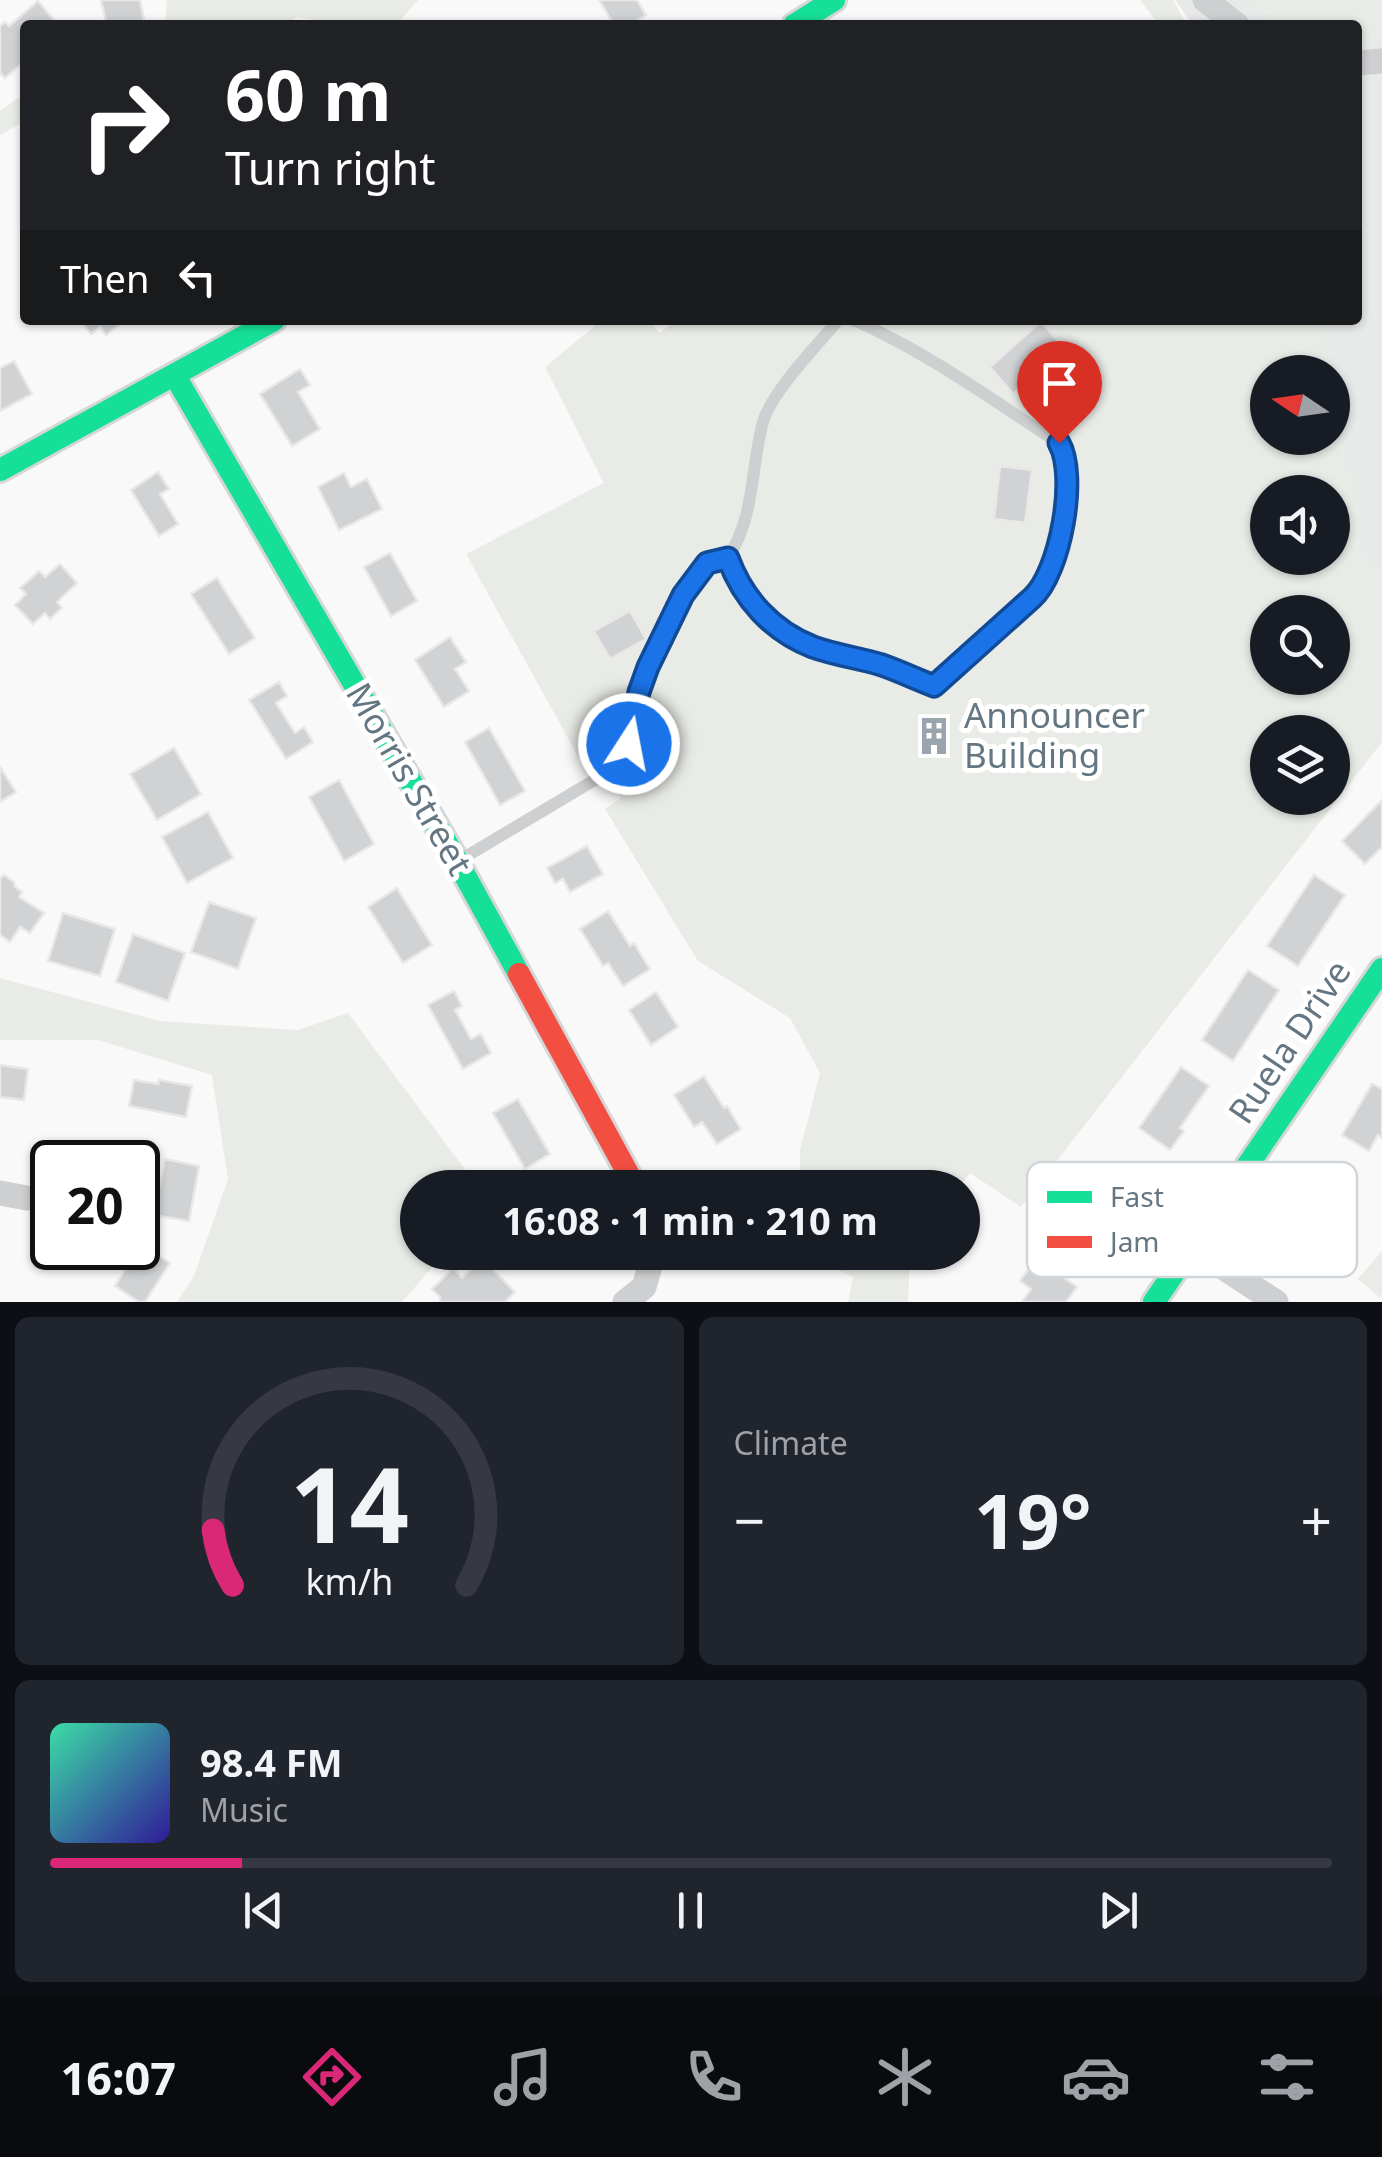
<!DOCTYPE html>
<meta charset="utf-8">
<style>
:root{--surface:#171b24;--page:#20242c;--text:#f1f3f6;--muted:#9ea1a6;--line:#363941;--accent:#db2777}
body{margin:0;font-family:"Noto Sans",sans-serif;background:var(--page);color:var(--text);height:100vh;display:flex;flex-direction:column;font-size:38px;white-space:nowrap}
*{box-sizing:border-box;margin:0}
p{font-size:32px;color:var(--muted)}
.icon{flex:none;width:55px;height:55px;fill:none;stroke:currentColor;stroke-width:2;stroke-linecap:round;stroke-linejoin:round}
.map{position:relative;height:1302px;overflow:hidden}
.drawer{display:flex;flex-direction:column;gap:15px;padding:15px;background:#0d0f14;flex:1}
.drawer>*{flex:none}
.top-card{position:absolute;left:20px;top:20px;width:1342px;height:305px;border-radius:10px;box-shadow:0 2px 8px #0004;background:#202124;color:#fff;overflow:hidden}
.needle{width:65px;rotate:283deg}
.tools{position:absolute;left:1250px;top:355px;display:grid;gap:20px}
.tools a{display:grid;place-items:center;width:100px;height:100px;border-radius:50%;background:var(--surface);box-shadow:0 2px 8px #0004;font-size:50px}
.speed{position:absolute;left:30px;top:1140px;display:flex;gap:20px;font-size:50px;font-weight:700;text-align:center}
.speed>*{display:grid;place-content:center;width:130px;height:130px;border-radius:50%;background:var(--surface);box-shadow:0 2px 8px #0004;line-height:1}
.speed .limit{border:5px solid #111;border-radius:15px;background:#fff;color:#111}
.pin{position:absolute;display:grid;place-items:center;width:85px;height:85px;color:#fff;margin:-102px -42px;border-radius:50% 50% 50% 0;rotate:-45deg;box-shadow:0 0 10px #0007}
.pin .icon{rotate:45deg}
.me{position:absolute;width:110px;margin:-55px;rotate:11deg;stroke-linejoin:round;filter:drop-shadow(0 0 8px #0008)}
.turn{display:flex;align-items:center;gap:35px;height:210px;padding:0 40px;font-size:45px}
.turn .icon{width:130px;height:130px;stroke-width:2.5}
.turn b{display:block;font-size:70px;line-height:85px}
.then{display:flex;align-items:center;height:95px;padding:0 40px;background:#0003;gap:20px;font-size:38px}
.big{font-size:75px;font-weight:700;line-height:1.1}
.drawer .widget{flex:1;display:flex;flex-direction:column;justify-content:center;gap:15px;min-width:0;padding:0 35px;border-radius:15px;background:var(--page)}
.drawer .dial{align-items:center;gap:0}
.dial svg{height:260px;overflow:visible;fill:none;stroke:var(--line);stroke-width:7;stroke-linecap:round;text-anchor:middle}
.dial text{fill:var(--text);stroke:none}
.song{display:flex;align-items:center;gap:30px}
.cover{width:120px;height:120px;border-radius:15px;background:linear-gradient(135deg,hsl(160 70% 55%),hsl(250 70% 35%))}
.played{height:10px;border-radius:5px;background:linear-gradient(90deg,var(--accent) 15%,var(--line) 15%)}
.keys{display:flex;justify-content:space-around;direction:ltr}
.heat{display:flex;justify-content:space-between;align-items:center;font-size:55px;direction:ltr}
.drawer .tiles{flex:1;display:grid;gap:15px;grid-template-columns:1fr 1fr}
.widget:last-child{grid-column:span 2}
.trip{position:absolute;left:400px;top:1170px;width:580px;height:100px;border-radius:50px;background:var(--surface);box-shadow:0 2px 8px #0004;font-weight:700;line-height:100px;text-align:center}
.dock{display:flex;height:160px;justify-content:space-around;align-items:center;background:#090b0e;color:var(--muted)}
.dock .icon{width:70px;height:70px}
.dock .selected{color:var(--accent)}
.dock b{font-size:45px;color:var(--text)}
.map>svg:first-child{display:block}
.built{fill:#e8e9e9;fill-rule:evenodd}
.green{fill:#e8ebe6;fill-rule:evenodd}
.building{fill:#d0d2d3;stroke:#e8e8e8;stroke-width:2.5}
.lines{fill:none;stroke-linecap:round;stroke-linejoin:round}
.fast-casing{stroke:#d5d6d7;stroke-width:28}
.jam-casing{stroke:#d5d6d7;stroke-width:28}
.lane{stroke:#cecfd0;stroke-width:12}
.street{stroke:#cecfd0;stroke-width:25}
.fast{stroke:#16e098;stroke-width:22}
.jam{stroke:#f24e42;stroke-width:22}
.route-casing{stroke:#114b97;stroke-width:25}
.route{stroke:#1a73e8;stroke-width:18}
.labels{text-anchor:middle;stroke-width:10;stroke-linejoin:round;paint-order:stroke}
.poi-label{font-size:35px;fill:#657683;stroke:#fff;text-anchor:start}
.street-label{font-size:35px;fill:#657683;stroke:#fff}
.key{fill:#fff;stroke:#d1d6da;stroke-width:2.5}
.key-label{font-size:28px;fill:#657683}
</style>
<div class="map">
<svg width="1382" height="1302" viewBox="0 0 1382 1302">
<rect width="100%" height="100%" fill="#f9f9f9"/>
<path class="built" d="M1175 0H1382V622L1332 558V492H1268L1109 320H1358V25H1193ZM1268 372H1332V438H1268Z"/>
<path class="green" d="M167 0H418L396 25H345L297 17 284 25H165Z
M1140 0H1173L1187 25H1159Z
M1252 0H1382V38L1358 43V25H1277Z
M25 93V121L0 135V111Z
M602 320H648L660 333 676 320H1321L1331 372H1268V438H1332L1333 379 1368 563 1382 572V742L1021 1207 970 1173 959 1187H800V1150L820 1073 790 1018 698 961 605 809 621 798 590 747 579 758 466 554 604 483 545 367ZM1268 492H1332V558H1268ZM1268 612H1332V678H1268ZM1268 732H1332V798H1268Z
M0 978 160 1021 298 1030 348 1013 478 1187 418 1188V1252L445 1253 402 1302H177L194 1276 228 1179 212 1075 98 1040H0Z
M1382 1251V1294L1380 1298 1358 1279Z
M802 1253H910L908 1302H848L853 1277Z"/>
<path class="building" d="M101 0H140L144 20 139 21 140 25H100L106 22Z
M599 0H637L646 15 638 20 641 25H614Z
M38 1 58 25H25V61L5 78 0 73V26L5 22 9 26Z
M80 320H126L106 335 100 327 91 334Z
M1041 321 1064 348 1013 394 990 367Z
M14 361 32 394 0 411V368Z
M300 369 310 385 298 392 320 429 292 446 260 394Z
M1000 466 1032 470 1025 523 994 519Z
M158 472 169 489 160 494 178 524 159 536 131 490Z
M344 473 351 487 367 479 382 509 339 530 318 487Z
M390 553 417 601 391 616 364 567Z
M60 564 77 583 57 602 62 608 50 619 45 613 33 624 15 605 26 594 20 588 39 571 45 577Z
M217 578 255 638 229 654 191 594Z
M630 611 646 639 610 659 594 631Z
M450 637 466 662 455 669 469 691 444 707 415 660Z
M279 682 287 696 276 703 295 733 304 727 313 742 286 759 249 700Z
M940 723 942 748 929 750 926 724Z
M489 728 525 791 500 805 465 742Z
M174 748 201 794 157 820 130 774Z
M0 767 16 792 0 802Z
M339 780 374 844 344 861 309 797Z
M1382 800V847L1365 864 1342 841Z
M208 812 233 858 187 883 162 837Z
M587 846 603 874 570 892 563 879 555 883 547 868Z
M4 875 14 882 15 887 22 892 19 897 44 913 30 933 20 927 10 942 0 935V878Z
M1314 875 1345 895 1298 966 1267 946Z
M397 888 432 945 403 963 368 907Z
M209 902 256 918 238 969 191 952Z
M608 911 630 946 634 943 650 969 623 986 608 963 603 966 580 929Z
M63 913 115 929 100 976 48 961Z
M133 934 185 953 168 1001 116 982Z
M1248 970 1279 990 1233 1061 1202 1040Z
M454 991 462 1006 455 1010 471 1039 481 1034 491 1053 463 1069 428 1005Z
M656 992 678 1027 651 1045 629 1010Z
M0 1065 28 1069 24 1100 0 1097Z
M1181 1067 1209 1086 1180 1128 1184 1131 1170 1150 1139 1128Z
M704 1076 724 1108 727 1106 741 1129 717 1144 702 1122 694 1127 674 1095Z
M134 1080 158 1084 159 1080 192 1086 186 1117 129 1106Z
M1372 1084 1382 1089V1138L1378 1135 1369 1151 1342 1135Z
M518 1099 550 1154 525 1169 493 1113Z
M165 1159 199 1166 189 1221 154 1215Z
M141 1244 170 1263 145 1302H139L115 1286Z
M482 1258 515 1292 505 1302H440V1297L432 1289 453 1268 462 1278Z
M1036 1258 1077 1287 1066 1302H1022L1031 1289 1020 1281Z"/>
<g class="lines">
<g class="fast-casing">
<path id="fast" d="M794 25 834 0
M175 376 457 861 519 974
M0 470 274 320
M1154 1302 1382 969"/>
</g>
<g class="jam-casing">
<path id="jam" d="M519 974 636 1188"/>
</g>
<path class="lane" d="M728 558C743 599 772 630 813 647 835 655 859 658 882 665 899 671 916 679 933 686L1032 599C1059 573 1079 475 1059 443 992 400 927 352 854 320
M460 860 613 769C632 747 631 722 638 696 645 667 682 581 706 564 711 561 722 560 728 558 756 513 750 470 763 422 772 391 817 346 838 320"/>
<path class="street" d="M1205 0 1237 25
M1358 63 1382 61
M0 1193 27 1198
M1192 1247 1276 1302
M625 1302 644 1287 654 1252"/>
<use href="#fast" class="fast"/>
<use href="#jam" class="jam"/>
</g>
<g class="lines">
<g class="route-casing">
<path id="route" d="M629 744 639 692 648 667 683 595 707 563 728 558C743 599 772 631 813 647 835 655 859 658 882 665 899 671 916 679 934 686L1032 598C1060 573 1078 476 1059 443"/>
</g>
<use href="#route" class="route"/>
</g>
<defs>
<g id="building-bare" transform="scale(3)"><path d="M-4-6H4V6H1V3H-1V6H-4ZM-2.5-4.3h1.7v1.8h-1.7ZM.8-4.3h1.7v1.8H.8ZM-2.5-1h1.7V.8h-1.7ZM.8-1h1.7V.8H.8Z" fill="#99a4ac" stroke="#fff" stroke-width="2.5" paint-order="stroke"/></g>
</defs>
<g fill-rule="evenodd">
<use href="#building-bare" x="934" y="736"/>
</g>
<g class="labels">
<g class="poi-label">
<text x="964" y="728">Announcer<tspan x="964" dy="40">Building</tspan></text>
</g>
<g class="street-label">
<text transform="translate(409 779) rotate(60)" y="12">Morris Street</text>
<text transform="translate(1290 1042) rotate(-56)" y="12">Ruela Drive</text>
</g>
</g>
<rect x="1027" y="1162" width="330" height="115" rx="15" class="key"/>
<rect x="1047" y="1191" width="45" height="12" fill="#16e098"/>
<rect x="1047" y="1236" width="45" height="12" fill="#f24e42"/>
<g class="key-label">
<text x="1110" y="1207">Fast</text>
<text x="1110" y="1252">Jam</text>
</g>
</svg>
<div class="tools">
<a><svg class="needle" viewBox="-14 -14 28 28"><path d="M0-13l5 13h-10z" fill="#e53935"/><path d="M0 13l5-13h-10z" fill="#9ea1a6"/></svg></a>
<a><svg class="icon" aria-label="sound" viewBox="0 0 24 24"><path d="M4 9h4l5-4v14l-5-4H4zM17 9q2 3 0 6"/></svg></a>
<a><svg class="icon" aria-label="search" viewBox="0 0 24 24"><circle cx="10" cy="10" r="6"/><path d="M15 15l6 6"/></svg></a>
<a><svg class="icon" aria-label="layers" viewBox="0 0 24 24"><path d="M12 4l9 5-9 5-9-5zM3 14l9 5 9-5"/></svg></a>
</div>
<div class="speed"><div class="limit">20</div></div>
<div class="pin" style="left:1059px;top:443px;background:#d93025"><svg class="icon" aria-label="arrive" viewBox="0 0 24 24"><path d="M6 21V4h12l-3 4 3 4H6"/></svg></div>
<svg class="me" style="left:629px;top:744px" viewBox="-20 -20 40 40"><circle r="17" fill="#1a73e8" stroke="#fff" stroke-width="3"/><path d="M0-11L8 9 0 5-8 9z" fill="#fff"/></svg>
<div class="trip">16:08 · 1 min · 210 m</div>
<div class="top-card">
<div class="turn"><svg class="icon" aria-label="right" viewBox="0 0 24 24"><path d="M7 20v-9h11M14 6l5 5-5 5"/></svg><div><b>60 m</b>Turn right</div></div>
<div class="then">Then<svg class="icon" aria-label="left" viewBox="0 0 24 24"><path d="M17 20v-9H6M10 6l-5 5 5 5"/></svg></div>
</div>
</div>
<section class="drawer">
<div class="tiles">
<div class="widget dial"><svg viewBox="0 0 100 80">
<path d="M14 69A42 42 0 1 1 86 69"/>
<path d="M14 69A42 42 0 0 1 8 52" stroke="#db2777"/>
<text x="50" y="56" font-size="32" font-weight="700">14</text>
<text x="50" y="72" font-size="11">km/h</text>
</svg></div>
<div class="widget"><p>Climate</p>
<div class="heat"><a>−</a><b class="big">19°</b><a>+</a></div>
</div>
<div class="widget">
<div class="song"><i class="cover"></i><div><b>98.4 FM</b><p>Music</p></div></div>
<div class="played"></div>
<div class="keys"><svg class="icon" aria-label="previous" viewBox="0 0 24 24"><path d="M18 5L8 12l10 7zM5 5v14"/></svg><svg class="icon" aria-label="pause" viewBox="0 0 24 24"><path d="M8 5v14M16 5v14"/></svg><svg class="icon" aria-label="next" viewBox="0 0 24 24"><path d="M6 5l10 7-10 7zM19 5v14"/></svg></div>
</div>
</div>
</section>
<nav class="dock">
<b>16:07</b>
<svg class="icon selected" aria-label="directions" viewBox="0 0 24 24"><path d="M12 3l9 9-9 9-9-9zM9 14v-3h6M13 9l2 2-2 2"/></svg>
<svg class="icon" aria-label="music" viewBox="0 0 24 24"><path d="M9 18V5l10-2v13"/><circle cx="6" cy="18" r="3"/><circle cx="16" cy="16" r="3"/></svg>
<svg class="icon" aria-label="phone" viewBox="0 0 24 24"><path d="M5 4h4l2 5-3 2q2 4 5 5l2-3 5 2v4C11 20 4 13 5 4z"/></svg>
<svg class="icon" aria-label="climate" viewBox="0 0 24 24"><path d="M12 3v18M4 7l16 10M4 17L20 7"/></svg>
<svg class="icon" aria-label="car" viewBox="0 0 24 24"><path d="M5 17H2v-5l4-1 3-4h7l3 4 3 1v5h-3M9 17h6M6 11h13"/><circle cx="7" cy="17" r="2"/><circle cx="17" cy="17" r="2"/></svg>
<svg class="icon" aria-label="filters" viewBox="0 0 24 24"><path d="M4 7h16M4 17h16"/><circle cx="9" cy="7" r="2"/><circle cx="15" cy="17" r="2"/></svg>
</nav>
